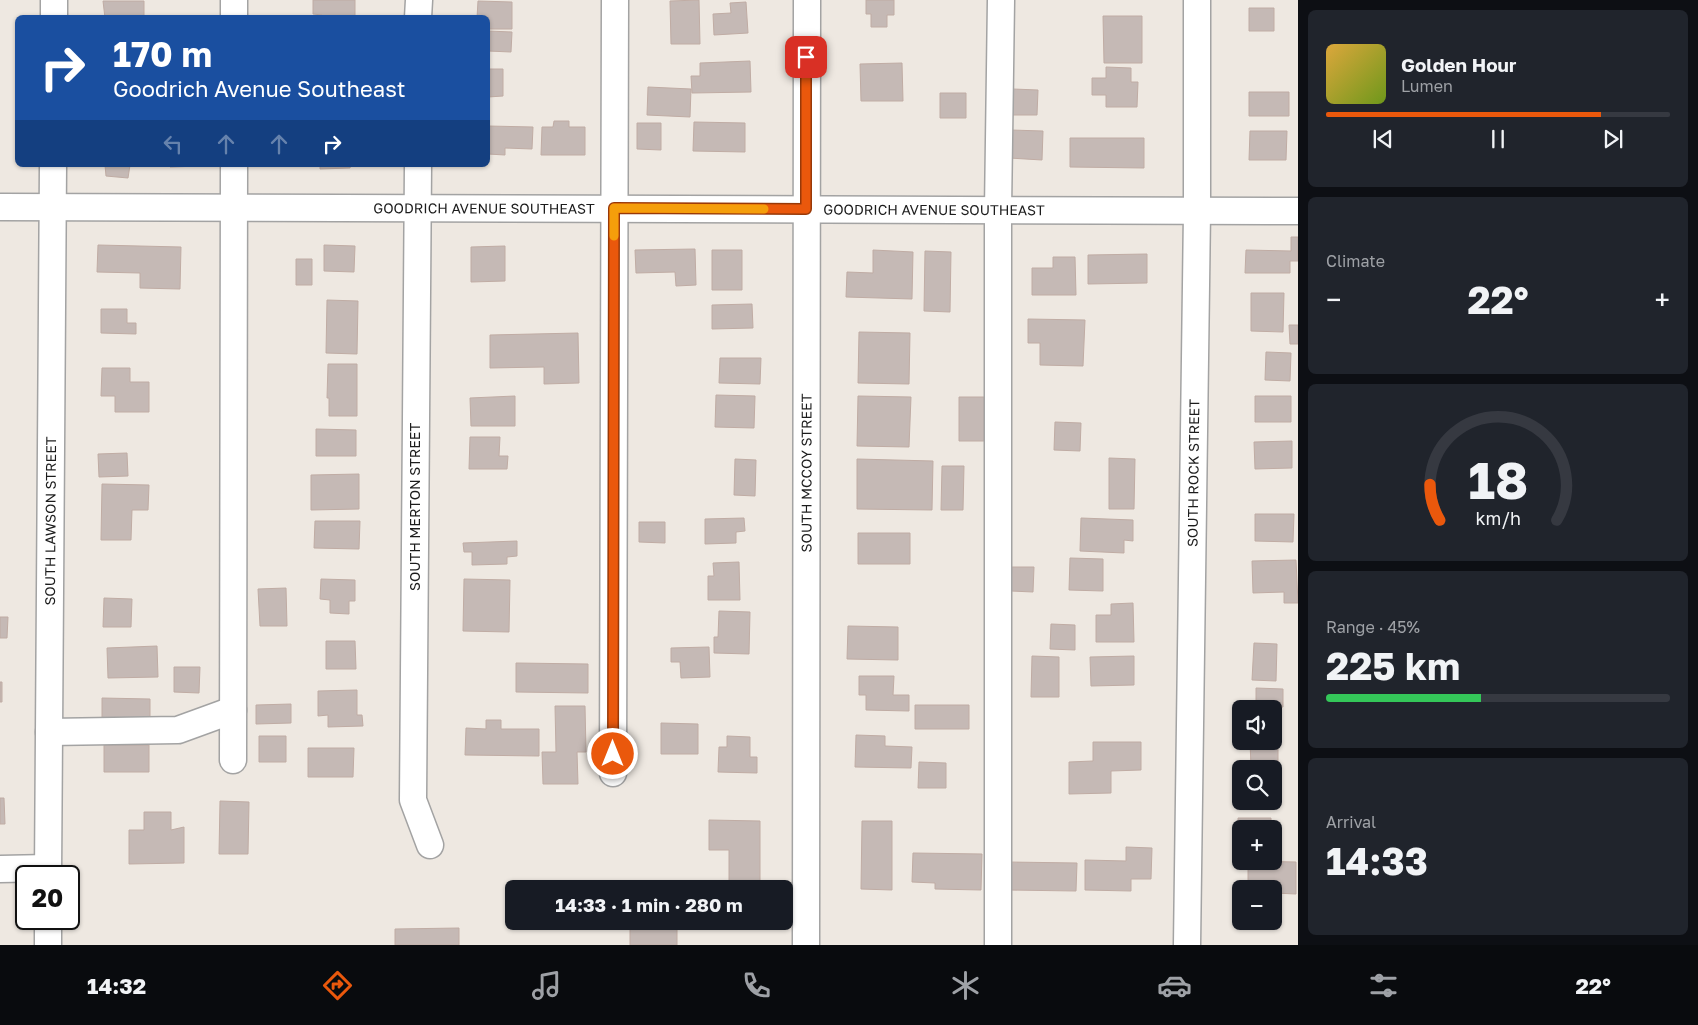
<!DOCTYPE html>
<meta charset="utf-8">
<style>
:root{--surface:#171b24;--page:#20242c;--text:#f1f3f6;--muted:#9ea1a6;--line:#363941;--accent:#ea580c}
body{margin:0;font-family:"Golos Text",sans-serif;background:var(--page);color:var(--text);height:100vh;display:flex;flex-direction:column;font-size:19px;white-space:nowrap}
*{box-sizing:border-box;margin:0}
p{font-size:16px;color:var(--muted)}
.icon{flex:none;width:28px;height:28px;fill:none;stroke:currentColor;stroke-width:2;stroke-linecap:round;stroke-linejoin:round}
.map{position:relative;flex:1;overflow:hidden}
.details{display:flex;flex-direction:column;gap:10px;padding:10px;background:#0d0f14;width:400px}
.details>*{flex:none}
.guide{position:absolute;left:15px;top:15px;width:475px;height:152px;border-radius:8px;box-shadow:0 1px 4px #0004;background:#1a4fa0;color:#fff;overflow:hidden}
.buttons{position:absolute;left:1232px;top:700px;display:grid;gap:10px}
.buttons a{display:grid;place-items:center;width:50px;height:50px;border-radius:8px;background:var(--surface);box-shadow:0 1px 4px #0004;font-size:25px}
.speed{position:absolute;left:15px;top:865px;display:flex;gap:10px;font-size:25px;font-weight:700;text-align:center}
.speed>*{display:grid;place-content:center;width:65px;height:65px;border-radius:50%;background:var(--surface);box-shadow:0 1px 4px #0004;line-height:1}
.speed .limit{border:2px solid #111;border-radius:8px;background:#fff;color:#111}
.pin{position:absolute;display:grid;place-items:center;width:42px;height:42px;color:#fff;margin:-21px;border-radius:10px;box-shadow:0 2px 8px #0006}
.me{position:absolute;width:55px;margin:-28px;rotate:0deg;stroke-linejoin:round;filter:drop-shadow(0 0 4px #0008)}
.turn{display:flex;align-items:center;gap:18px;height:105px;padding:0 15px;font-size:22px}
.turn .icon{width:65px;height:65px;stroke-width:2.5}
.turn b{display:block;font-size:35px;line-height:42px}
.lanes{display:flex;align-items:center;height:48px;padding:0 15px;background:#0003;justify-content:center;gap:25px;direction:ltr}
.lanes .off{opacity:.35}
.big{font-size:38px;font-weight:700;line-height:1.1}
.details .tile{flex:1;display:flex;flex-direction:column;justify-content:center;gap:8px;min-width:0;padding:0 18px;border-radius:8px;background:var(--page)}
.details .dial{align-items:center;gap:0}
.dial svg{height:130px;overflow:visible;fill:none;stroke:var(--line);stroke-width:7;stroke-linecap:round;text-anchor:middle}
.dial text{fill:var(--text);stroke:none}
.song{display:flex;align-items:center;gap:15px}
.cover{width:60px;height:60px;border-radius:8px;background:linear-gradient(135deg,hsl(40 70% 55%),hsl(80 70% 35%))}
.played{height:5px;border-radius:2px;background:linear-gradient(90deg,var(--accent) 80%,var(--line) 80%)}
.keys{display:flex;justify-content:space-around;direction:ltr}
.heat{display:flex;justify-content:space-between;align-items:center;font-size:28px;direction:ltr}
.charge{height:8px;border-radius:4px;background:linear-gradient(90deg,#34c759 45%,var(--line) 0)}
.trip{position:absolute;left:505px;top:880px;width:288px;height:50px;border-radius:8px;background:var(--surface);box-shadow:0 1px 4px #0004;font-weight:700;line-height:50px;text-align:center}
.tab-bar{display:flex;height:80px;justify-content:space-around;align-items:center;background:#090b0e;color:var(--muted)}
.tab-bar .icon{width:35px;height:35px}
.tab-bar .active{color:var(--accent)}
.tab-bar b{font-size:22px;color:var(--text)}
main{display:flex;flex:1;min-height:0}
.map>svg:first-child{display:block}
.building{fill:#c5b9b5;stroke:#c0aca4}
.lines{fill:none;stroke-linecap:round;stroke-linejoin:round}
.minor-casing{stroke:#a3a3a3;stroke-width:29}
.minor{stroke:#fff;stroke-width:26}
.route-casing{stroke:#983908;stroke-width:12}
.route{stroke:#ea580c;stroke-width:9}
.slow{stroke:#f59e0b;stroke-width:9}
.labels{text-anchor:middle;stroke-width:4;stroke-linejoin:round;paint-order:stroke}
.street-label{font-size:14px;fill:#1c1c1c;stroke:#fff}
</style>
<main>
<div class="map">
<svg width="1298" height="945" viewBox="0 0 1298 945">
<rect width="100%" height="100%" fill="#eee8e1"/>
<path class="building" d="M313 0H355V18H322V15L313 14Z
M699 0 700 44H671L670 1Z
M866 0H894V15H887V27H871V14H866Z
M103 1H144V18H105Z
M478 1 512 2V29H488V18H477Z
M746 2 748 33 714 35 713 14 731 13 730 3Z
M1249 8H1274V31H1249Z
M1103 16H1142V63H1104Z
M488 31 512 32 511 52 488 51Z
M750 61 751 92 692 93 691 76H700V63Z
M902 63 903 101H861L860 64Z
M1106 67 1131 68V82H1138L1137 107H1106V95H1092V78H1106Z
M488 69H503V96L488 97Z
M648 87 691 89 690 117 647 115Z
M1013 89 1038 90 1037 115H1012Z
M1249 92H1289V116H1249Z
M940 93H966V118H940Z
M554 121H569V127H585V155H541L542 127H553Z
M694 122 745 123V152L693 151Z
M637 123H661V150L637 149Z
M488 126 533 127 532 149 505 148V155L488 154Z
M1011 130 1043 131 1042 160 1009 158Z
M1250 131H1287L1286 160H1249Z
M1070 138H1144V168L1070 167Z
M105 165H130L128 178 106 176Z
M170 165H201V166L170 167Z
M320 165H351L350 168 320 169Z
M1291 237H1298V261H1290V273H1245L1246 250 1291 251Z
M98 245 181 247 180 289 140 288V273L97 272Z
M324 245 355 246 354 272 324 271Z
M505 246V281L471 282V247Z
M695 249 696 285 676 286 675 272 636 273 635 250Z
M712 250H742V290H712Z
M873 250 913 252 912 299 846 297 847 272 873 273Z
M925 251 951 252 950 312 924 311Z
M1147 254V283L1088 284V255Z
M1053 257H1075L1076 295H1032V268H1053Z
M296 259H312V285H296Z
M1251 293H1284L1283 332 1251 331Z
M327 300 358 301 357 354 326 353Z
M752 304 753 328 712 329V305Z
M101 309H127V323H136V334L101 333Z
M1028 319 1085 320 1083 366 1040 365V343H1028Z
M1289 325H1298V344H1290Z
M859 332 910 333 909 384 858 383Z
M578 333 579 383 544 384V367L490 368V335Z
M1266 352 1291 353 1290 381 1265 380Z
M720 358H761L760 384 719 383Z
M328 364H357V416H329V398H327Z
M102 368H130V382H149V412H115V396H101Z
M716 395 755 396 754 428 715 427Z
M515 396V426H471L470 398Z
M858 396 911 397 909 447 857 446Z
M1255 396H1291V422H1255Z
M959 397H984V441H959Z
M1055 422 1081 423 1080 451 1054 450Z
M316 429 356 430V456H316Z
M470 437H500L499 456H508L507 469H469Z
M1292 441V468L1255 469 1254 442Z
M127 453 128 476 99 477 98 454Z
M1109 458 1135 459 1134 509H1109Z
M735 459 756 460 755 496 734 495Z
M857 459 933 461 932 510 857 509Z
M942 466H964L963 510H941Z
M359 474V509L311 510V475Z
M102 484 149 485 148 510H132L131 540H101Z
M1255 514H1294L1293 542 1255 541Z
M744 518 745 531 736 532V543L705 544V519Z
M1081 518 1133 520V541L1124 540V553L1080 551Z
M315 521H360L359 549 314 548Z
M639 522H665V543L639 542Z
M858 533H910V564H858Z
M517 541V556L507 557V564L472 565V552H464L463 543Z
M1070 558 1103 559V591L1069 590Z
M1296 560 1298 603H1284V592L1253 593 1252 561Z
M739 562 740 600H708V576H714L713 563Z
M1012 567H1034L1033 592 1011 591Z
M321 579 355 580V601H349V614L330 613V600L320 599Z
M464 579 510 580 509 632 463 631Z
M286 588 287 626H260L258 589Z
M104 598 132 599 131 627H103Z
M1133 603 1134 642H1096V615H1111V604Z
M719 611 750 612 749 654 714 653V637H718Z
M0 617H8L7 638H0Z
M1051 624 1075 625V650L1050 649Z
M848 626 898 627V660L847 659Z
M326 641H355L356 669H326Z
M1254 643 1277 644 1276 681 1252 680Z
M157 646 158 677 108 678 107 648Z
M709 647 710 677 681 678 680 662H671V648Z
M1032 656 1059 657V697H1031Z
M1134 656V685L1091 686 1090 657Z
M516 663 588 664V693L516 692Z
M174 667H200L199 693 174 692Z
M859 676H894L893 695H909V711L866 710V695H859Z
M0 682H2V702H0Z
M1256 688 1283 689V707H1275V722L1274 709H1249V705H1256Z
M357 690V715H362L363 726 328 727V715L318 716V691Z
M102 698 150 699V723L102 722Z
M291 704V723L256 724V705Z
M915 705H969V729H915Z
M555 706H585L586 752H577L578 784H543L542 752H556Z
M486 720H501V729H539V756L465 755 466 728 486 729Z
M661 723 698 724V754H661Z
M856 735 885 736V746L912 747 911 768 855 767Z
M259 736H286V762H259Z
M727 736 750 737V757H757V773L718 772 719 747H727Z
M1274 736H1278V766L1251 767 1250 741H1274Z
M1093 742H1141V770L1111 771V793L1069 794V762L1093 761Z
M104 745H149V772H104Z
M308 748H354L353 777H308Z
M919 762 946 763V788H918Z
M0 798H4L5 824H0Z
M220 801 249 802 248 854H219Z
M144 812H171V830L184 827V863L129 864V830H144Z
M1238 818H1271V829H1241V854H1238Z
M709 820 760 821V889H729V850H709Z
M862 821H892V890L861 889Z
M1126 847 1152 848 1151 879H1131V891L1085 890V860L1126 861Z
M913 853 982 854 981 890 935 889V883L912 882Z
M1248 861 1296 862V894L1274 893V889H1248Z
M1008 862 1077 863 1076 891 1008 890Z
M630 921H677V945H630Z
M459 928V945H395V929Z"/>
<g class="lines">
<g class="minor-casing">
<g id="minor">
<path d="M54 18V0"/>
<path d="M234 18V0"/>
<path d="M418 18 419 0"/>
<path d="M418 165 413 800 430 845"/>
<path id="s1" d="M0 207 1298 211"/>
<path d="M49 732 178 730 233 710"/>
<path d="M233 760 234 165"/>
<path d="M613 773 615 0"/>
<path d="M0 869 48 868"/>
<path id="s2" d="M48 876 53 165"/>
<path d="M48 945V919"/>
<path id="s3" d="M806 945 807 0"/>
<path d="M998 945V210L1001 0"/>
<path id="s4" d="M1187 945 1197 212V0"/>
</g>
</g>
<use href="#minor" class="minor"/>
</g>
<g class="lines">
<g class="route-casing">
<path id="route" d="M613 754 614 208 806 209V57"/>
</g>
<use href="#route" class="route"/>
<path class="slow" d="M614 236V208L764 209"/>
</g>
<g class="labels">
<g class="street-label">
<text dy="5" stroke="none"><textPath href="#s1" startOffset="484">GOODRICH AVENUE SOUTHEAST</textPath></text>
<text dy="5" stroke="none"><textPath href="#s1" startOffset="934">GOODRICH AVENUE SOUTHEAST</textPath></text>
<text dy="5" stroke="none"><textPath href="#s3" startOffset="472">SOUTH MCCOY STREET</textPath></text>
<text dy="5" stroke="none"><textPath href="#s4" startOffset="472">SOUTH ROCK STREET</textPath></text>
<text transform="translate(415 507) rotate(-90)" y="5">SOUTH MERTON STREET</text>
<text dy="5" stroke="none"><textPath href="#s2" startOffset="355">SOUTH LAWSON STREET</textPath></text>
</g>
</g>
</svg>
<div class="buttons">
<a><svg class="icon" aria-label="sound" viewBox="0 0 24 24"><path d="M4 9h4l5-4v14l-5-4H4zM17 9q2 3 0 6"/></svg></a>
<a><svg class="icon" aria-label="search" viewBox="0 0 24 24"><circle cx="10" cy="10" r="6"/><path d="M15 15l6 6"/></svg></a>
<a>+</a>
<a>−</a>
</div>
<div class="speed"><div class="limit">20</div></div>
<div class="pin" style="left:806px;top:57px;background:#d93025"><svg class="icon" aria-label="arrive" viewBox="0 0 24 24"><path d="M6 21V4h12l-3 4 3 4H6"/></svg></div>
<svg class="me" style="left:613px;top:754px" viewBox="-20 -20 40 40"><circle r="17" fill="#ea580c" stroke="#fff" stroke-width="3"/><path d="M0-11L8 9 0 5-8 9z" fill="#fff"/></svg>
<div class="trip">14:33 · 1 min · 280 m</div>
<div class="guide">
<div class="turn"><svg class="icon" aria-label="right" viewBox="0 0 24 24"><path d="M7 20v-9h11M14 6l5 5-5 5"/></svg><div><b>170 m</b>Goodrich Avenue Southeast</div></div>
<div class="lanes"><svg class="icon off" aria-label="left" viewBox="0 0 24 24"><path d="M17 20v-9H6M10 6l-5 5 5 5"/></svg><svg class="icon off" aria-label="ahead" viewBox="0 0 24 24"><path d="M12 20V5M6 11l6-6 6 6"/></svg><svg class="icon off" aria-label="ahead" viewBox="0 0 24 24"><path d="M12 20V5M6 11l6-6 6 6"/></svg><svg class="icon" aria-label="right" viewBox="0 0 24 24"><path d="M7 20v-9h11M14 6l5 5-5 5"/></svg></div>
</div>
</div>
<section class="details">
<div class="tile">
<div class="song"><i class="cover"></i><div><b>Golden Hour</b><p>Lumen</p></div></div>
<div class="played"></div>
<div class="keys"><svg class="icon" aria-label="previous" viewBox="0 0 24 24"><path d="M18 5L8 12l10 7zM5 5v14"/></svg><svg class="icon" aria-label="pause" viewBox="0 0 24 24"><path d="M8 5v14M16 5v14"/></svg><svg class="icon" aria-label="next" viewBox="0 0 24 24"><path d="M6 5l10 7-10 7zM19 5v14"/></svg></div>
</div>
<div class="tile"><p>Climate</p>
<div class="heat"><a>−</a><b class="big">22°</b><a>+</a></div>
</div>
<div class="tile dial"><svg viewBox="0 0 100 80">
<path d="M14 69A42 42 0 1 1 86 69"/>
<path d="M14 69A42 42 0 0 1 8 47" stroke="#ea580c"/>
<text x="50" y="56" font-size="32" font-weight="700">18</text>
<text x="50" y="72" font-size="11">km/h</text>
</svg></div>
<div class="tile"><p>Range · 45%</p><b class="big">225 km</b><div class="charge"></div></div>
<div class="tile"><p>Arrival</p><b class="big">14:33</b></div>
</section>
</main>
<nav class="tab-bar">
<b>14:32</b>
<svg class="icon active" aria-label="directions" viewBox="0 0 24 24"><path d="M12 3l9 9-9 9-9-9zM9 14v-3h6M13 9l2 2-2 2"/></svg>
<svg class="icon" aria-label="music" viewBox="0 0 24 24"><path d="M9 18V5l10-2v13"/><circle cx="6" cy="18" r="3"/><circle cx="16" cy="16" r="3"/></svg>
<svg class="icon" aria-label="phone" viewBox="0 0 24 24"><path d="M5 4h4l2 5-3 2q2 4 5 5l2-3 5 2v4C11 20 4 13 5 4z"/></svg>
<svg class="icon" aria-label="climate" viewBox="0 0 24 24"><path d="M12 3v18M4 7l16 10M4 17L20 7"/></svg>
<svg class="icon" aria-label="car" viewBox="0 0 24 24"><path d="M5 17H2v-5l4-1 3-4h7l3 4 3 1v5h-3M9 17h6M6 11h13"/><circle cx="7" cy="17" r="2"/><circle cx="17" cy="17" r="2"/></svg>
<svg class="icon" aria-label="filters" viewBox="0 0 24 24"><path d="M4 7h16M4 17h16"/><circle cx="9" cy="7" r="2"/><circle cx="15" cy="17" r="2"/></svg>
<b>22°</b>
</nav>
